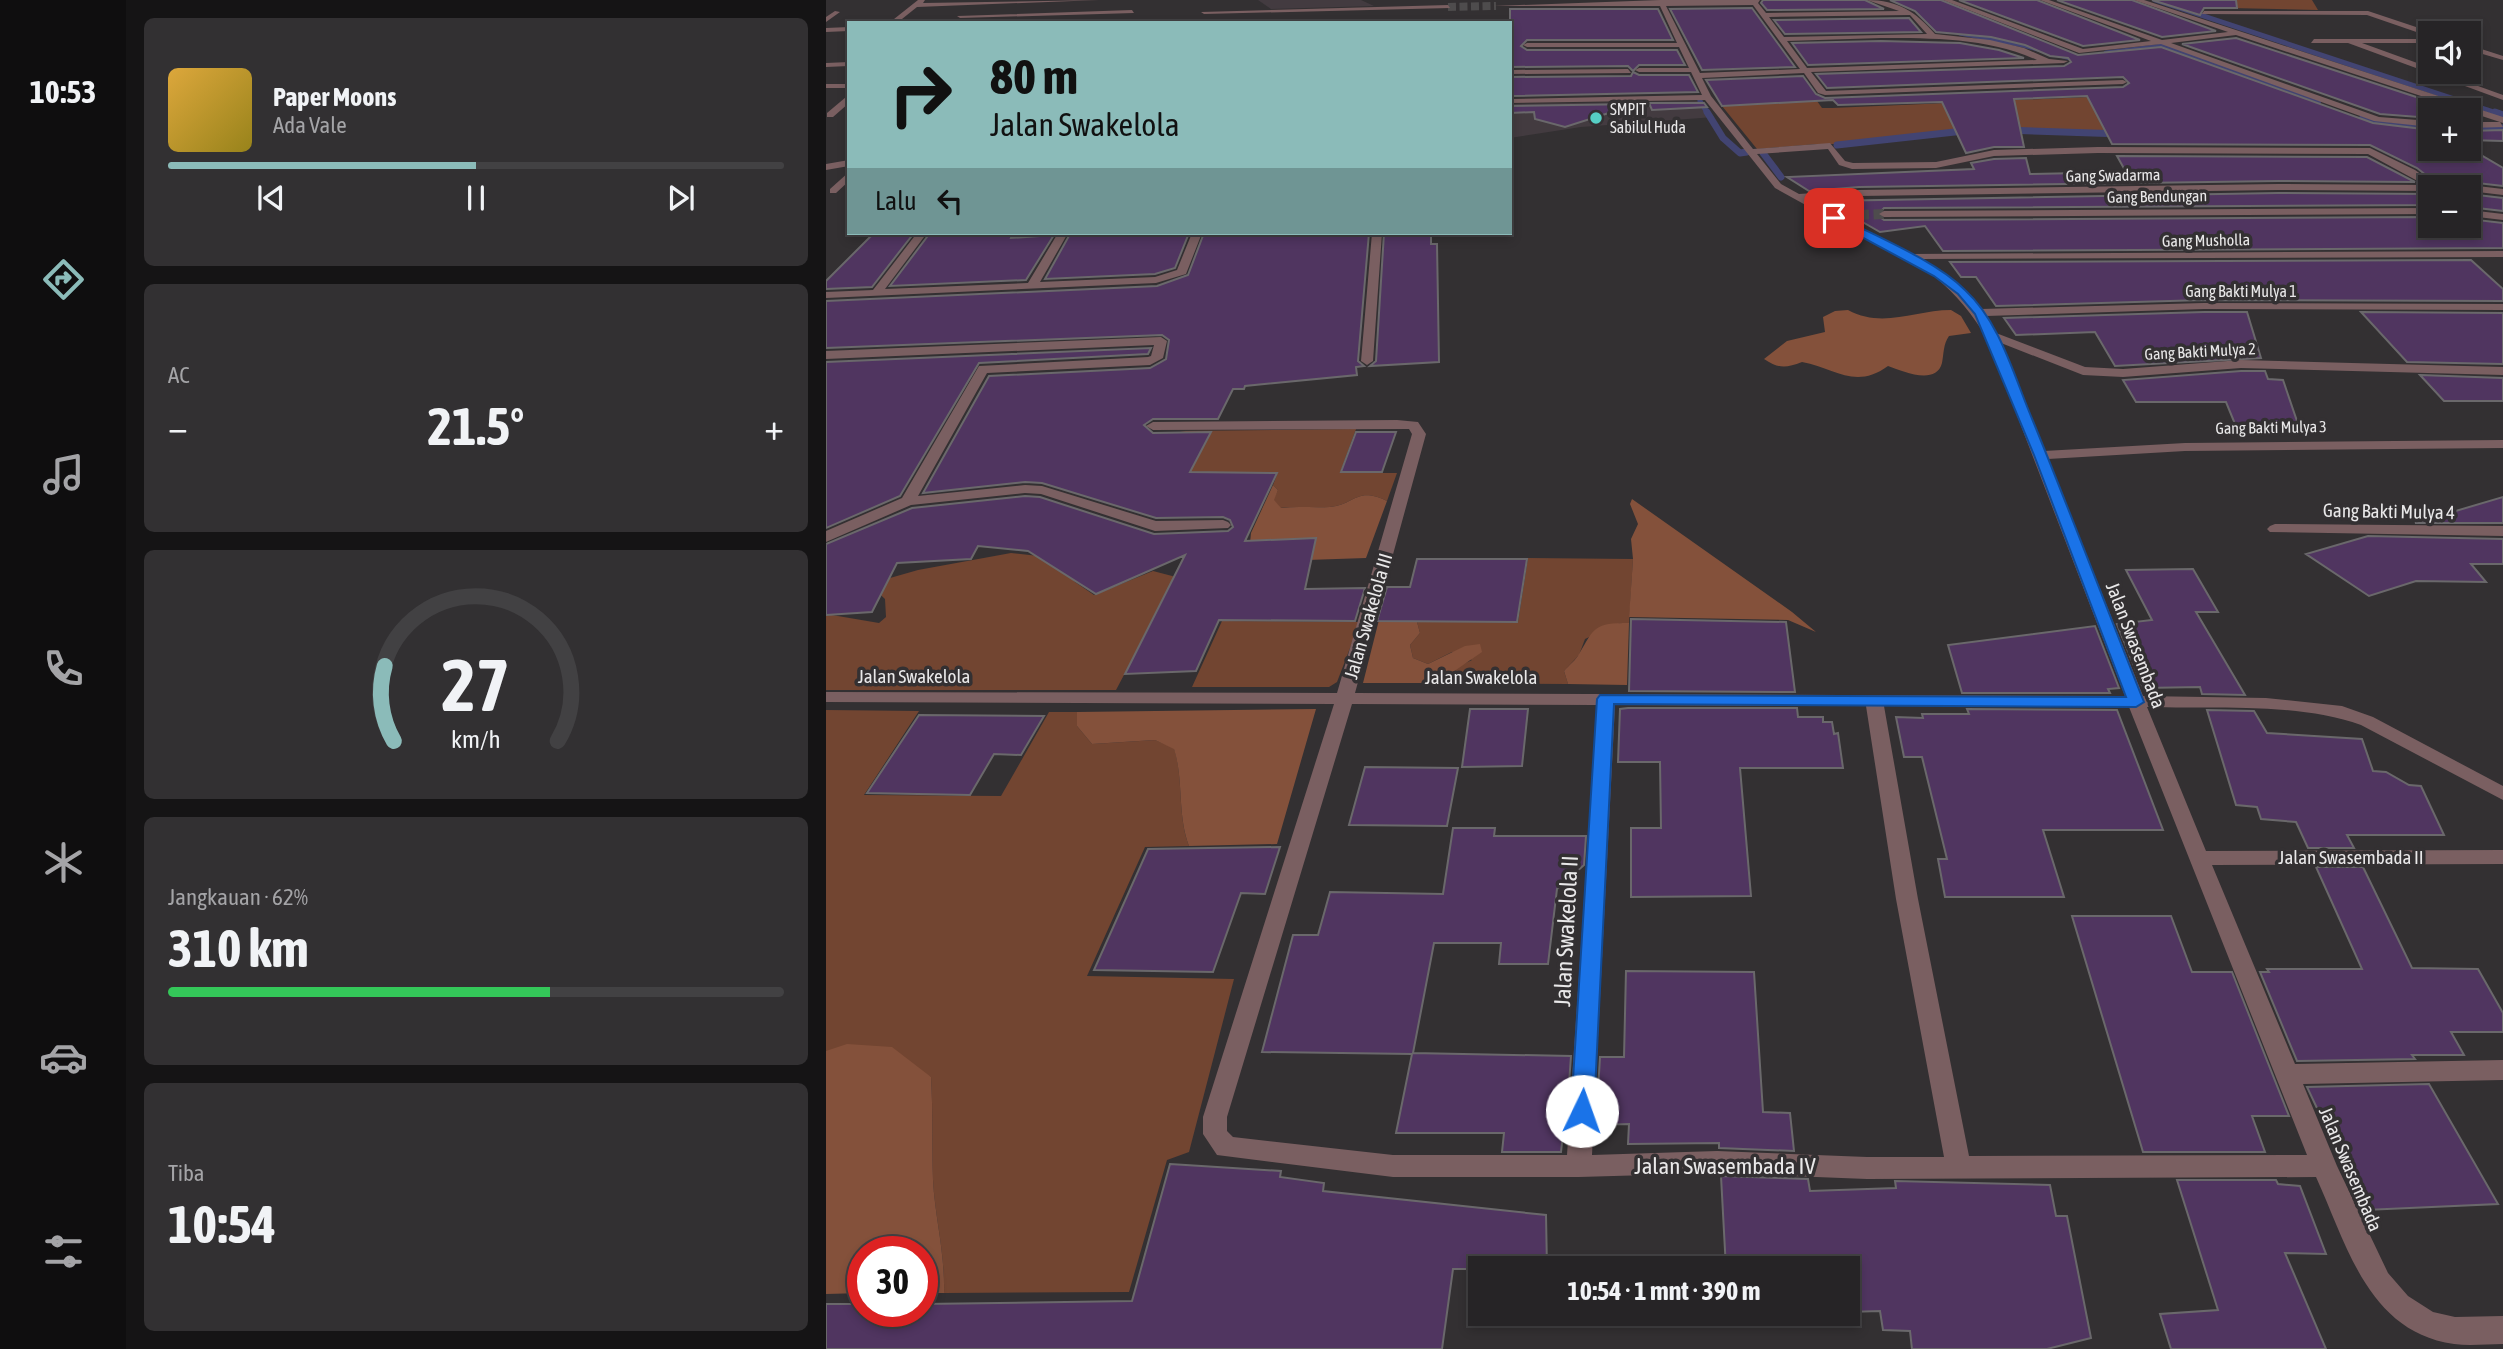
<!DOCTYPE html>
<html lang="id">
<meta charset="utf-8">
<style>
:root{--surface:#262426;--page:#323032;--text:#f1f3f6;--muted:#a4a4a7;--line:#424143;--accent:#8bbbb9}
body{margin:0;font-family:"Asap Condensed",sans-serif;background:var(--page);color:var(--text);height:100vh;display:flex;flex-direction:column;font-size:26px;white-space:nowrap}
*{box-sizing:border-box;margin:0}
p{font-size:23px;color:var(--muted)}
.icon{flex:none;width:38px;height:38px;fill:none;stroke:currentColor;stroke-width:2;stroke-linecap:round;stroke-linejoin:round}
.map{position:relative;flex:1;overflow:hidden}
.drawer{display:flex;flex-direction:column;gap:18px;padding:18px;background:#151415;width:700px}
.drawer>*{flex:none}
.guide{position:absolute;left:21px;top:21px;width:665px;height:214px;border-radius:0px;box-shadow:0 4px 10px #0003,0 0 0 2px var(--line);background:#8bbbb9;color:#111;overflow:hidden}
.tools{position:absolute;left:1592px;top:21px;display:grid;gap:14px}
.tools a{display:grid;place-items:center;width:63px;height:63px;border-radius:0px;background:var(--surface);box-shadow:0 4px 10px #0003,0 0 0 2px var(--line);font-size:35px}
.speed{position:absolute;left:21px;top:1236px;display:flex;gap:14px;font-size:35px;font-weight:700;text-align:center}
.speed>*{display:grid;place-content:center;width:91px;height:91px;border-radius:50%;background:var(--surface);box-shadow:0 4px 10px #0003,0 0 0 2px var(--line);line-height:1}
.speed .limit{border:10px solid #d22;background:#fff;color:#111}
.pin{position:absolute;display:grid;place-items:center;width:60px;height:60px;color:#fff;margin:-30px;border-radius:14px;box-shadow:0 4px 10px #0006}
.me{position:absolute;width:77px;margin:-38px;rotate:3deg;stroke-linejoin:round;filter:drop-shadow(0 0 5px #0008)}
.turn{display:flex;align-items:center;gap:24px;height:147px;padding:0 28px;font-size:32px}
.turn .icon{width:91px;height:91px;stroke-width:2.5}
.turn b{display:block;font-size:49px;line-height:60px}
.then{display:flex;align-items:center;height:66px;padding:0 28px;background:#0003;gap:14px;font-size:26px}
.big{font-size:52px;font-weight:700;line-height:1.1}
.drawer .tile{flex:1;display:flex;flex-direction:column;justify-content:center;gap:10px;min-width:0;padding:0 24px;border-radius:10px;background:var(--page)}
.drawer .dial{align-items:center;gap:0}
.dial svg{height:182px;overflow:visible;fill:none;stroke:var(--line);stroke-width:7;stroke-linecap:round;text-anchor:middle}
.dial text{fill:var(--text);stroke:none}
.song{display:flex;align-items:center;gap:21px}
.cover{width:84px;height:84px;border-radius:10px;background:linear-gradient(135deg,hsl(40 70% 55%),hsl(50 70% 35%))}
.played{height:7px;border-radius:4px;background:linear-gradient(90deg,var(--accent) 50%,var(--line) 50%)}
.keys{display:flex;justify-content:space-around;direction:ltr}
.heat{display:flex;justify-content:space-between;align-items:center;font-size:38px;direction:ltr}
.charge{height:10px;border-radius:5px;background:linear-gradient(90deg,#34c759 62%,var(--line) 0)}
.trip{position:absolute;left:642px;top:1256px;width:392px;height:70px;border-radius:0px;background:var(--surface);box-shadow:0 4px 10px #0003,0 0 0 2px var(--line);font-weight:700;line-height:70px;text-align:center}
main{display:flex;flex:1;min-height:0}
.tabs{display:flex;flex-direction:column;width:126px;justify-content:space-around;align-items:center;background:#0f0e0f;color:var(--muted)}
.tabs .icon{width:49px;height:49px}
.tabs .current{color:var(--accent)}
.tabs b{font-size:32px;color:var(--text)}
.map>svg:first-child{display:block}
.built{fill:#433b40}
.green{fill:#724531}
.forest{fill:#84513b}
.lines{fill:none;stroke-linecap:round;stroke-linejoin:round}
.stream-far1{stroke:#424472;stroke-width:5}
.stream{stroke:#424472;stroke-width:7}
.building{fill:#503560;stroke:#6a686b;stroke-width:2}
.minor-tunnel-far1{stroke:#4e4c4d;stroke-width:8;stroke-dasharray:8 3.5;stroke-linecap:butt}
.minor-tunnel{stroke:#4e4c4d;stroke-width:10;stroke-dasharray:10 4.5;stroke-linecap:butt}
.minor{fill:#7a5f61;fill-rule:evenodd}
.route{fill:#1a73e8;stroke:#114b97;stroke-width:2}
.poi-dot{fill:#56cec4;stroke:#333032;stroke-width:2.5}
.labels{text-anchor:middle;stroke-width:7;stroke-linejoin:round;paint-order:stroke}
.far-poi-label{font-size:16px;fill:#e9e8e9;stroke:#333032;text-anchor:start}
.far-street-label{font-size:16px;fill:#e9e8e9;stroke:#333032}
.street-label{font-size:19px;fill:#e9e8e9;stroke:#333032}
.near-street-label{font-size:23px;fill:#e9e8e9;stroke:#333032}
</style>
<main>
<nav class="tabs">
<b>10:53</b>
<svg class="icon current" aria-label="directions" viewBox="0 0 24 24"><path d="M12 3l9 9-9 9-9-9zM9 14v-3h6M13 9l2 2-2 2"/></svg>
<svg class="icon" aria-label="music" viewBox="0 0 24 24"><path d="M9 18V5l10-2v13"/><circle cx="6" cy="18" r="3"/><circle cx="16" cy="16" r="3"/></svg>
<svg class="icon" aria-label="phone" viewBox="0 0 24 24"><path d="M5 4h4l2 5-3 2q2 4 5 5l2-3 5 2v4C11 20 4 13 5 4z"/></svg>
<svg class="icon" aria-label="climate" viewBox="0 0 24 24"><path d="M12 3v18M4 7l16 10M4 17L20 7"/></svg>
<svg class="icon" aria-label="car" viewBox="0 0 24 24"><path d="M5 17H2v-5l4-1 3-4h7l3 4 3 1v5h-3M9 17h6M6 11h13"/><circle cx="7" cy="17" r="2"/><circle cx="17" cy="17" r="2"/></svg>
<svg class="icon" aria-label="filters" viewBox="0 0 24 24"><path d="M4 7h16M4 17h16"/><circle cx="9" cy="7" r="2"/><circle cx="15" cy="17" r="2"/></svg>
</nav>
<section class="drawer">
<div class="tile">
<div class="song"><i class="cover"></i><div><b>Paper Moons</b><p>Ada Vale</p></div></div>
<div class="played"></div>
<div class="keys"><svg class="icon" aria-label="previous" viewBox="0 0 24 24"><path d="M18 5L8 12l10 7zM5 5v14"/></svg><svg class="icon" aria-label="pause" viewBox="0 0 24 24"><path d="M8 5v14M16 5v14"/></svg><svg class="icon" aria-label="next" viewBox="0 0 24 24"><path d="M6 5l10 7-10 7zM19 5v14"/></svg></div>
</div>
<div class="tile"><p>AC</p>
<div class="heat"><a>−</a><b class="big">21.5°</b><a>+</a></div>
</div>
<div class="tile dial"><svg viewBox="0 0 100 80">
<path d="M14 69A42 42 0 1 1 86 69"/>
<path d="M14 69A42 42 0 0 1 10 36" stroke="#8bbbb9"/>
<text x="50" y="56" font-size="32" font-weight="700">27</text>
<text x="50" y="72" font-size="11">km/h</text>
</svg></div>
<div class="tile"><p>Jangkauan · 62%</p><b class="big">310 km</b><div class="charge"></div></div>
<div class="tile"><p>Tiba</p><b class="big">10:54</b></div>
</section>
<div class="map">
<svg width="1677" height="1349" viewBox="0 0 1677 1349">
<rect width="100%" height="100%" fill="#333032"/>
<path class="built" d="M432 0H535L548 6 445 9Z
M876 101 888 117 755 127 684 138V104Z"/>
<path class="green" d="M1330 0H1486L1492 10 1356 7Z
M1379 92 1319 134 1163 128 1098 133 1022 144H991L931 149 896 106 991 101 996 108H1006Z
M530 429 514 473H571L561 501C530 486 529 505 504 507 487 508 471 506 454 508L447 500 452 490 447 485 452 472H352L360 432 354 431Z
M185 553 231 558 249 582 268 595 327 571 350 577 290 690H0V614L53 623 60 617 59 599 43 584 92 570Z
M702 558 807 559 803 623H794L759 639 753 655 738 671 742 684 611 683 633 666 646 660 626 652 602 664 587 658 584 645 594 633 591 622H692Z
M396 621 534 622 511 682 503 687H366Z
M0 710 93 711 38 795 175 796 223 712H251V726L266 744 329 740 348 748C358 781 351 814 363 846L319 847 261 976 408 979 363 1152 341 1160 303 1292 118 1293C119 1252 109 1218 107 1180 106 1145 107 1111 105 1077L0 1051Z"/>
<path class="forest" d="M1022 310C1057 329 1089 310 1125 310L1135 316 1145 333 1123 336C1117 345 1118 353 1116 363 1110 386 1076 371 1062 366 1029 390 1009 368 976 362 960 368 953 369 938 359L961 341 999 332 997 317 1009 311Z
M447 485 452 490 448 500 455 508C471 506 487 508 504 507 529 505 530 486 561 501L540 558 422 562 425 533Z
M806 499 966 612 990 632 962 620 803 617 807 559 805 539 812 524 804 504Z
M555 612H576L573 622H591L594 633 584 645 587 658 602 664 639 646 654 644 656 652 611 683H537Z
M803 623 801 685 742 684 738 671C743 665 750 660 753 654 769 627 768 623 803 623Z
M490 709 451 844 363 846C351 814 358 781 348 749L329 740 266 744 251 726V712Z
M21 1044 66 1047 105 1077C107 1111 106 1145 107 1180 109 1218 119 1252 118 1293H96V1251H37V1293L0 1294V1051Z"/>
<g class="lines">
<path class="stream-far1" d="M1329 0 1674 114
M1134 33 1197 45 1259 62
M1280 53 1337 46 1493 101
M874 101 882 114"/>
<path class="stream" d="M881 112 897 138 914 153 921 152
M1669 112 1677 115
M1537 117 1565 126 1605 127
M1643 127 1677 128
M1179 130 1297 134
M1011 145 1147 130
M937 153 955 177"/>
</g>
<path class="building" d="M937 0H1039L1058 9 941 10 935 3Z
M1064 0H1115L1252 55 1335 47 1547 123 1605 130V149L1643 148 1677 168V186L1643 182 1637 187H1615L1591 168 1544 145 1286 144 1261 96 1188 99 1198 147H1168L1140 153 1116 102 1012 105 1007 100 896 106 880 80 977 76 990 94 999 98 1297 87 1303 83 1297 77 1001 88 990 74 1238 66 1245 62 1242 58 1224 56 1199 45 1165 37 1110 32 1089 11Z
M1133 0H1211L1314 40 1257 46Z
M1231 0H1306L1390 31 1336 37Z
M1326 0H1410L1411 8H1378L1374 15Z
M926 8 969 67 876 70 844 9Z
M684 9H832L847 40H701L695 46 701 50H851L859 65H813L807 71 802 66 684 67Z
M1083 18 1095 32 959 34 948 20Z
M1410 38 1630 110H1605V118L1554 114 1356 44Z
M1055 41 1134 43 1173 50 1198 58 982 65 966 43Z
M807 72 813 75H863L872 92 684 96V77L805 76Z
M823 103H878L881 107 826 110Z
M811 104 739 127 709 119 708 112 684 113V106Z
M1677 130V141L1643 140V131Z
M1291 156 1541 157 1589 182 1452 181 1033 187 983 191 961 177 1148 169 1145 163 1168 159 1200 158 1204 174 1300 172Z
M1452 193 1605 194V205L1058 208 1051 215 1058 220 1605 217V226H1643V219L1677 223V248L1117 251 1099 226 1054 232 1000 201Z
M1643 194 1677 198V211L1643 207Z
M48 233H88L46 287 0 289V281Z
M104 233H187L185 238 228 235 200 280 64 286Z
M269 233H363L349 268 329 274 219 279 244 234Z
M378 233H543L532 361 538 366 530 367 531 375 419 386 418 389H407L392 419H327L318 425 327 433 385 432 364 472 451 473 419 541 490 538 479 589 539 588 529 621 393 620 370 671 299 674 359 555 270 594 202 551 152 546 145 559 71 563 46 612 0 615V544L86 508 199 496 214 497 328 534 402 531 407 527 404 520 397 517 330 518 216 483 199 482 97 493 163 376 324 368 340 359 343 340 336 335 0 348V301L331 286 362 275Z
M558 233H605V244H611L613 362 544 366 550 361Z
M1645 260 1677 289V301L1378 300 1170 306 1150 277H1135L1124 262Z
M1378 312H1421L1435 358 1289 366 1269 332 1190 335 1178 318Z
M1535 312 1677 313V364L1581 362Z
M325 348 322 354 153 363 74 496 0 528V362Z
M1415 371H1439L1442 379 1457 380 1472 424H1409L1400 402H1310L1297 380Z
M1594 375 1677 378V401H1618Z
M530 432H570L556 472H515Z
M1677 497V523H1589Z
M1542 536 1677 539V564H1645L1660 582 1590 581 1543 596 1480 554Z
M591 559H701L691 622 551 621 561 587H584Z
M1367 569 1392 612H1370L1419 695 1376 694 1374 687 1317 688 1291 624 1326 620 1300 570Z
M805 619 960 622 969 692 803 691Z
M1269 626 1293 688 1282 689 1284 693H1136L1122 645Z
M802 708H971L972 717H997V722H1006L1008 734 1012 733 1017 768H914L925 896 805 897V828H835L834 762H792L794 709Z
M644 709H702L696 766 636 767Z
M1141 709 1291 710 1337 830H1217L1238 897H1119L1112 859H1121L1096 757H1078L1070 717 1097 718 1096 714H1143Z
M1381 710 1428 711 1441 733 1536 739 1547 771 1560 772 1583 785 1595 786 1618 835H1521L1528 848H1482L1470 822 1435 819 1431 807 1410 805Z
M93 715 218 716 195 755 168 754 144 795 41 793Z
M539 767 632 768 621 826 523 825Z
M627 828H669L668 836H760L758 865 731 889 722 964H673L675 943H608L587 1053 745 1056 740 1125H738L735 1152H676L678 1133H570L586 1054 436 1052 467 935H492L504 892 617 894Z
M454 847 439 894 415 893 387 972 268 970 322 849Z
M1490 867H1537L1586 968 1652 969 1677 1013V1032H1625L1638 1055H1586L1589 1059 1471 1061 1434 972H1443L1441 969H1536Z
M1246 916H1345L1366 972H1406L1463 1116H1426L1439 1152H1317Z
M800 971 928 972 937 1112 964 1113 968 1151 893 1148V1143L802 1144 803 1124 770 1125 774 1057H798Z
M1603 1084 1672 1204 1539 1210 1481 1087Z
M344 1164 455 1171 454 1177 498 1183 497 1191 720 1215 721 1269H627L616 1349H0V1304H37V1311H96V1304L306 1301Z
M895 1176 982 1179 984 1191 1070 1188 1069 1181 1224 1185 1230 1216H1241L1265 1338 1221 1349H1086L1084 1331 1057 1330 1054 1311 1022 1312V1269H900Z
M1351 1180H1450L1452 1184 1474 1186 1500 1254 1459 1253 1500 1349H1345L1334 1314 1392 1310Z"/>
<g class="lines">
<path class="minor-tunnel-far1" d="M622 7 670 6"/>
<path class="minor-tunnel" d="M1033 215 1058 214"/>
<path class="minor" d="M92 0H99L97 3 273 0 91 7 71 23H63Z
M834 0H934L932 3 940 13 1073 11 1041 0C1072 0 1090 12 1109 34L1164 40 1198 48 1223 59 1242 61 1238 63 985 72 1000 91 1297 80 1301 82 1297 84 999 95 992 93 978 73 876 78 885 96 927 149 1004 143 1019 161 1027 163 1110 162 1168 150 1272 147 1544 148 1589 170 1613 187H1605V191L1452 190 1033 196 983 199 1083 254 1677 251V257L1093 259 1126 279 1155 309 1378 303 1677 304V310L1378 309 1160 316 1170 333 1259 367 1297 369 1415 360 1677 367V375L1415 368 1297 377 1257 375 1175 343 1218 451 1359 443 1677 440V448L1359 451 1222 459 1317 696 1440 698 1516 706 1547 717 1677 786V800L1535 725C1471 702 1388 709 1321 707L1380 851 1677 850V864L1386 865 1469 1064 1677 1060V1080L1477 1084 1511 1166 1562 1273 1582 1296 1607 1312 1629 1317 1677 1316V1344C1661 1344 1644 1346 1628 1344 1542 1332 1521 1245 1490 1177L1041 1179 891 1173 753 1177H567L391 1155 377 1134V1117L508 704 0 702V692L511 693 586 434 583 429 327 430 320 426 327 422 571 420 592 422 600 434 529 693 1299 696 1162 340C1147 315 1131 295 1108 276L949 188 879 100 684 103V99L876 95 865 72H813L809 70 813 68H863L853 47H701L697 45 701 43H851L834 6H667ZM927 5 974 69 874 73 840 6ZM1084 15 1101 34 958 37 943 17ZM1055 38C1108 38 1162 38 1211 60L981 68 961 41ZM1002 149 1013 165 1026 169 1110 168 1168 156 1272 153 1542 154 1599 185 1452 184 1033 190 973 194 955 184 931 154ZM526 704 771 705 741 1155H567L407 1137 401 1131V1117ZM789 705 1040 706 1070 899 1118 1157H1041L891 1151 766 1155ZM1058 706 1303 707 1481 1155 1143 1156 1092 899Z
M1117 0H1126L1257 49 1325 41 1214 0H1223L1336 40 1402 32 1308 0H1318L1677 117V123L1410 35 1345 43 1553 117 1605 121V127L1548 121 1335 44 1253 53Z
M622 5 624 8 378 14 375 12Z
M306 10 308 13 134 18 131 16Z
M9 11 14 12 0 22V17Z
M1378 11H1542L1608 33 1602 36 1541 15 1376 14Z
M23 27V31L0 32V28Z
M1488 39H1605V43H1536L1605 68V72H1613L1677 95V100L1522 43H1485Z
M1643 45 1677 56V60L1643 50Z
M23 62V66L0 67V63Z
M802 69 805 73 684 74V70Z
M0 84H23V88H0Z
M20 97H23V103L7 117H1V113Z
M1643 122H1674L1677 127 1643 128Z
M23 160V166L0 170V164Z
M23 172V181L10 193H4V189Z
M1643 185 1677 189V195L1643 191V187H1639Z
M1605 208V214L1058 217 1053 214 1058 211Z
M1643 210 1677 214V220L1643 216Z
M91 233H101L59 289 202 283 232 233H242L214 282 329 277 351 270 366 233H376L360 274 330 283 0 298V292L47 290Z
M546 233H556L547 361 541 365 535 361Z
M335 337 341 341 337 358 324 365 161 373 92 496 199 485 216 486 330 521 397 520 402 522 405 525 402 528 329 531 215 494 199 493 85 505 0 542V531L76 498 153 366 322 357 325 356 328 345 0 359V351Z
M1449 524 1677 526V536L1444 532 1441 529 1444 526Z"/>
</g>
<path class="route" d="M1004 216H1011C1049 236 1109 260 1139 290 1175 323 1188 377 1207 421 1245 514 1281 609 1318 702L1310 707 788 704 768 1111 764 1118 756 1121 748 1118 745 1111 771 699 774 695 1300 697 1208 455 1149 314 1132 294 1108 276 1004 220Z"/>
<circle class="poi-dot" cx="770" cy="118" r="7"/>
<g class="labels">
<g class="far-poi-label">
<text x="784" y="115">SMPIT<tspan x="784" dy="18">Sabilul Huda</tspan></text>
</g>
<g class="far-street-label">
<text transform="translate(1287 175) rotate(-1)" y="6">Gang Swadarma</text>
<text transform="translate(1331 196) rotate(-1)" y="6">Gang Bendungan</text>
<text transform="translate(1380 240) rotate(-1)" y="6">Gang Musholla</text>
<text x="1415" y="297">Gang Bakti Mulya 1</text>
<text transform="translate(1374 351) rotate(-3)" y="6">Gang Bakti Mulya 2</text>
<text transform="translate(1445 427) rotate(-1)" y="6">Gang Bakti Mulya 3</text>
</g>
<g class="street-label">
<text transform="translate(1563 511) rotate(1)" y="7">Gang Bakti Mulya 4</text>
<text transform="translate(542 616) rotate(-74)" y="7">Jalan Swakelola III</text>
<text transform="translate(1310 645) rotate(69)" y="7">Jalan Swasembada</text>
<text x="88" y="683">Jalan Swakelola</text>
<text x="655" y="684">Jalan Swakelola</text>
<text x="1525" y="864">Jalan Swasembada II</text>
<text transform="translate(1525 1169) rotate(67)" y="7">Jalan Swasembada</text>
</g>
<g class="near-street-label">
<text transform="translate(740 931) rotate(-87)" y="8">Jalan Swakelola II</text>
<text x="899" y="1174">Jalan Swasembada IV</text>
</g>
</g>
</svg>
<div class="tools">
<a><svg class="icon" aria-label="sound" viewBox="0 0 24 24"><path d="M4 9h4l5-4v14l-5-4H4zM17 9q2 3 0 6"/></svg></a>
<a>+</a>
<a>−</a>
</div>
<div class="speed"><div class="limit">30</div></div>
<div class="pin" style="left:1008px;top:218px;background:#d93025"><svg class="icon" aria-label="arrive" viewBox="0 0 24 24"><path d="M6 21V4h12l-3 4 3 4H6"/></svg></div>
<svg class="me" style="left:756px;top:1111px" viewBox="-20 -20 40 40"><circle r="19" fill="#fff"/><path d="M0-13L10 11 0 6-10 11z" fill="#1a73e8"/></svg>
<div class="trip">10:54 · 1 mnt · 390 m</div>
<div class="guide">
<div class="turn"><svg class="icon" aria-label="right" viewBox="0 0 24 24"><path d="M7 20v-9h11M14 6l5 5-5 5"/></svg><div><b>80 m</b>Jalan Swakelola</div></div>
<div class="then">Lalu<svg class="icon" aria-label="left" viewBox="0 0 24 24"><path d="M17 20v-9H6M10 6l-5 5 5 5"/></svg></div>
</div>
</div>
</main>
